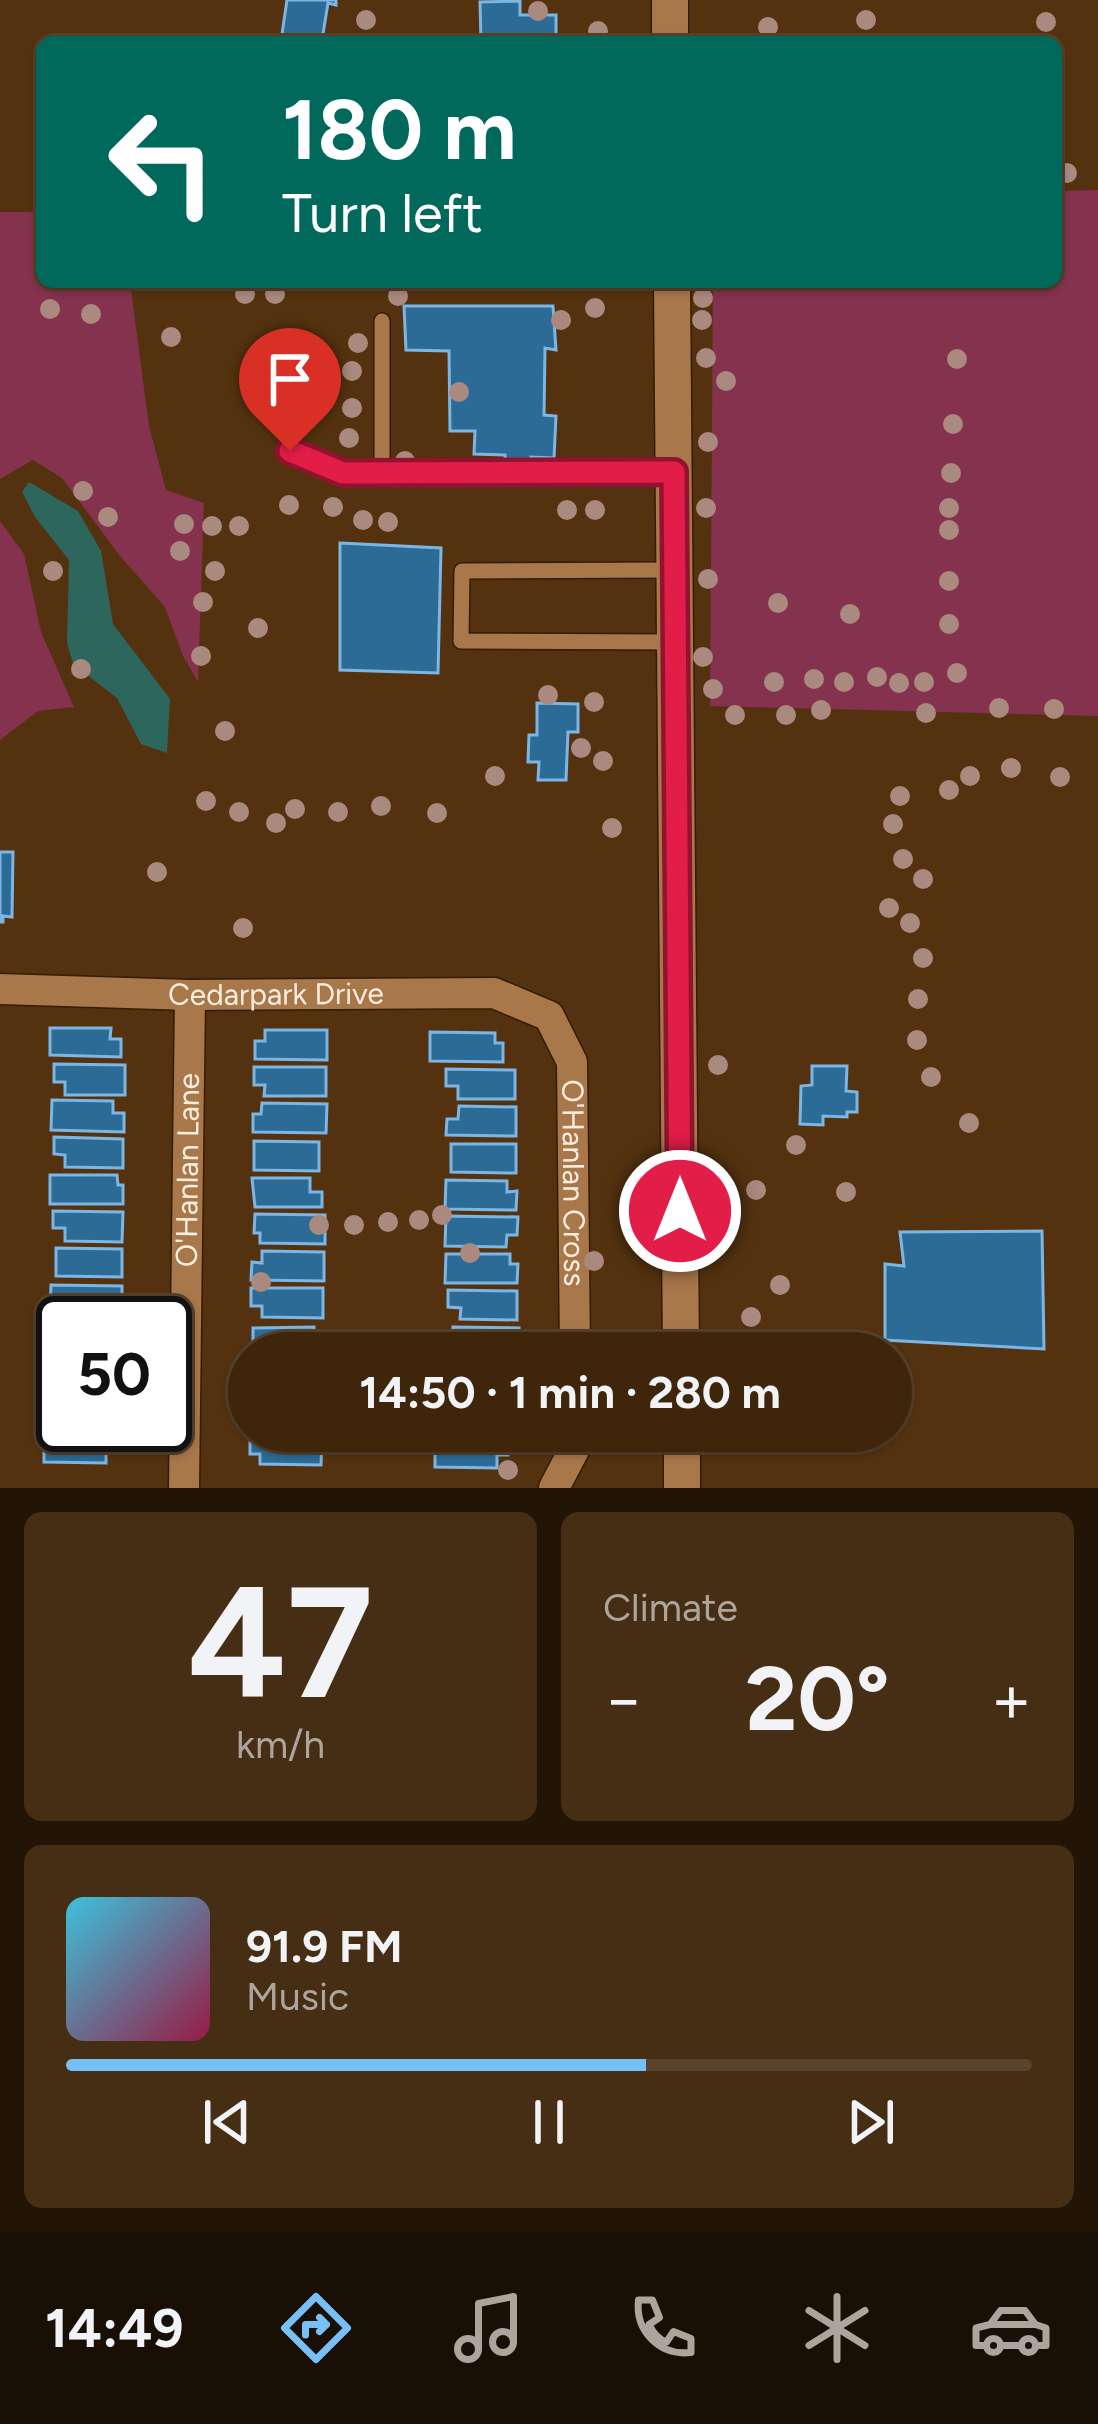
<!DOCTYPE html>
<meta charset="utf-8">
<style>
:root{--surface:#3f260b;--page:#462e14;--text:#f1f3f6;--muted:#ada59d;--line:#58432c;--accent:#76c0f7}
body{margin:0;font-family:Figtree,sans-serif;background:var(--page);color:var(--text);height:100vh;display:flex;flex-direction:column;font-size:45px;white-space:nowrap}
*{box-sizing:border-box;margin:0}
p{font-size:39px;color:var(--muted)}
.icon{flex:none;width:66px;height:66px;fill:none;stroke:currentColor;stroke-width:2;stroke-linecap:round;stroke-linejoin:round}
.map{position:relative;height:1488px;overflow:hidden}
.details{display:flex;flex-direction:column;gap:24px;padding:24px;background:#231506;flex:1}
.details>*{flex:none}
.banner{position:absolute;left:36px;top:36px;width:1026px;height:252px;border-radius:18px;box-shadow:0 3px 9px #0004,0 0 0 3px var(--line);background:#00695c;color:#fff;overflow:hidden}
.speed{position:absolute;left:36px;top:1296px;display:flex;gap:24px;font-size:60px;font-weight:700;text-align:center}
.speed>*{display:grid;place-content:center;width:156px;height:156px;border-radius:50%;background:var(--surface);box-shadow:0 3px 9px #0004,0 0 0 3px var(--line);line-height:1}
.speed .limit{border:6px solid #111;border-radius:18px;background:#fff;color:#111}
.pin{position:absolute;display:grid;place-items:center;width:102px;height:102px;color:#fff;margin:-123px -51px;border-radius:50% 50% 50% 0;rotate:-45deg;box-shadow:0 0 12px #0007}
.pin .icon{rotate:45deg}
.me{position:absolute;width:132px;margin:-66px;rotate:0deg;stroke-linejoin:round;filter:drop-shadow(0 0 9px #0008)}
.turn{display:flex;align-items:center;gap:42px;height:252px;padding:0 48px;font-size:54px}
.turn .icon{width:156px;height:156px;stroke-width:2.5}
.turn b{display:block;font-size:84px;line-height:102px}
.big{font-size:90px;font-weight:700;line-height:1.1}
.details .tile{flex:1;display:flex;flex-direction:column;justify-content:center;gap:18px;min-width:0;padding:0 42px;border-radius:18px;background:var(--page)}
.details .dial{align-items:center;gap:0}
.dial b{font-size:156px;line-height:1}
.song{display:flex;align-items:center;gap:36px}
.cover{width:144px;height:144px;border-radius:18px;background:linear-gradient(135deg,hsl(190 70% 55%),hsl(340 70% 35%))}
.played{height:12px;border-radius:6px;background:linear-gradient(90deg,var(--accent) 60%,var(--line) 60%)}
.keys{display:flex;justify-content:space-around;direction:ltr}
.heat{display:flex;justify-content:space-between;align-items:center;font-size:66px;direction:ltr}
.details .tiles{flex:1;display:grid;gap:24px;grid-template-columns:1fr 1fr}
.tile:last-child{grid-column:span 2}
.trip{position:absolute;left:228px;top:1332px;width:684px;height:120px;border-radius:60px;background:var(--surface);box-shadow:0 3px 9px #0004,0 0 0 3px var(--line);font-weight:700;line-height:120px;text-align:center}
.tabs{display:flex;height:192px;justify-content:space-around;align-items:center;background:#190f04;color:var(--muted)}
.tabs .icon{width:84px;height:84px}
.tabs .selected{color:var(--accent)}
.tabs b{font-size:54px;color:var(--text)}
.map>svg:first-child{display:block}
.green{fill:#84324e}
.water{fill:#2c665d}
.building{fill:#2c6b96;stroke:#7db6e2;stroke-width:3}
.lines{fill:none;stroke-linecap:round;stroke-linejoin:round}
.lane-casing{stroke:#341c04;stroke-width:18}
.street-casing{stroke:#341c04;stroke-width:33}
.secondary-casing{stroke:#341c04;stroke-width:39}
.lane{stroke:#a8774a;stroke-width:15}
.street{stroke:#a8774a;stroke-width:30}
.secondary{stroke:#a8774a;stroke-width:36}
.tree{fill:#aa897e}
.route-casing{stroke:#92132f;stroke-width:30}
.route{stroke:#e11d48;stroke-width:21}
.labels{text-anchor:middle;stroke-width:12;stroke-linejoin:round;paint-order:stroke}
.street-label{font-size:30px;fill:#feeee0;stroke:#54320f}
</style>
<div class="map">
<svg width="1098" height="1488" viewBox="0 0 1098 1488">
<rect width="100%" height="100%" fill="#54320f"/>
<path class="green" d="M1098 190V716L710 706 713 282H1056V191Z
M0 212H42V282H130L149 426 166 490 204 503 198 682 183 656 165 607 120 556 62 478 33 460 0 479Z
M0 521 24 554 41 632 74 707 38 711 0 740Z"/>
<path class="water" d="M29 482 78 511 101 551 113 624 170 699 167 753 141 744 117 698 73 664 67 643 69 560 35 517 22 492Z"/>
<path class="building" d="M287 0H336V5L328 3 322 40 282 34Z
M520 1V15H556V42H481L480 2Z
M404 306H553L556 350 545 348 544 415 556 416 554 458 531 457 532 467 506 465 505 455 474 454 475 431H450L449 351 406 350Z
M340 543 441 548 438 673 340 670Z
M537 703 578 704V732H568L566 780H538L539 762H528L529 735H537Z
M0 852H13L12 917 3 916V922H0Z
M50 1028H111L110 1039H121V1057L50 1055Z
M265 1030H327V1060L255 1059V1041H265Z
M430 1032 495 1033V1043H503V1062L430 1061Z
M54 1064 125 1065V1095H65V1082H54Z
M812 1066H847L846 1091 857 1092V1112H847V1117L823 1116V1125L800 1124 801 1086 812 1085Z
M254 1067H326V1096H264L265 1085H254Z
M446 1069 515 1070V1099H458V1086H446Z
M52 1100 113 1101V1113H124V1132L51 1130Z
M262 1103 327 1104 326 1133 253 1132V1114H261Z
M459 1106 516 1107V1136L446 1135 447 1119H458Z
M54 1137 123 1139V1168L65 1167V1155L54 1154Z
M254 1141 319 1142V1171L254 1170Z
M451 1144H516V1173L451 1172Z
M50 1175H117L118 1185H123V1204H50Z
M252 1178H310V1192H322V1207H255Z
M446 1180 507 1181V1192L517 1191 516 1210 445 1209Z
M53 1211 123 1212 122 1242 65 1241V1228H53Z
M255 1214 325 1215V1244L260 1243V1233H254Z
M446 1216 518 1217 517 1235H507L506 1247 445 1246Z
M1042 1231 1044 1349 885 1340V1264L904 1266 900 1232Z
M56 1248 122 1249V1277L56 1276Z
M262 1251 324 1252V1281L251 1280 252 1262 262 1263Z
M446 1254H510V1264H518L517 1283H445Z
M51 1285 122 1286V1305H112L111 1316 50 1314Z
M251 1288H323V1318L262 1317V1306H251Z
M448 1290 517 1291V1320L460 1319 461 1308 448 1307Z
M314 1327V1351H253V1328Z
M453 1327 519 1328V1353H452Z
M49 1359H63V1389H49Z
M63 1396V1425L120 1426H50V1410H63Z
M44 1433H117V1452H106V1463L44 1462Z
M250 1435 322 1436 321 1465 260 1464V1454H250Z
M435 1438H508V1455H497V1468L435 1467Z"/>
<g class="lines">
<g class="lane-casing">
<path id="lane" d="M289 339 290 451 343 473H671
M382 473V321
M674 642 461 641 462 571 674 570"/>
</g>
<g class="street-casing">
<g id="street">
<path id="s1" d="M0 989 190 995 494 993 549 1016 572 1062 575 1353"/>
<path id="s2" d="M184 1488 190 995"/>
<path d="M554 1488 576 1446 575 1431"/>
</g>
</g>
<g class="secondary-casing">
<path id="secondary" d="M670 0V42
M672 282 681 1353
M682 1431V1488"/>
</g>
<use href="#lane" class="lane"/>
<use href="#street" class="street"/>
<use href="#secondary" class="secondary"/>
</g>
<g class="tree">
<circle cx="538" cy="11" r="10"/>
<circle cx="366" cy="20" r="10"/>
<circle cx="866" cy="20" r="10"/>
<circle cx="1046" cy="22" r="10"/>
<circle cx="768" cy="27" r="10"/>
<circle cx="598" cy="31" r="10"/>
<circle cx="1067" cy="173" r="10"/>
<circle cx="245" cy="294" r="10"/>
<circle cx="275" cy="294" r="10"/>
<circle cx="398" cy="296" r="10"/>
<circle cx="703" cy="298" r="10"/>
<circle cx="595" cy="308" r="10"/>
<circle cx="50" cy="309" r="10"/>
<circle cx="91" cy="314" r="10"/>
<circle cx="561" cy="320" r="10"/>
<circle cx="702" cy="320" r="10"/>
<circle cx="171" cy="337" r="10"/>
<circle cx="358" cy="343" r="10"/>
<circle cx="706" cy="358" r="10"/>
<circle cx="957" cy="359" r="10"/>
<circle cx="352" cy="371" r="10"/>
<circle cx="726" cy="381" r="10"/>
<circle cx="459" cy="392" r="10"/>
<circle cx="352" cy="408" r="10"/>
<circle cx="953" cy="424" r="10"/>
<circle cx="349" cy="438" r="10"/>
<circle cx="708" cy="442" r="10"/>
<circle cx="405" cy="461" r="10"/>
<circle cx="951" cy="473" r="10"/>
<circle cx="83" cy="491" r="10"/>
<circle cx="289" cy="505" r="10"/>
<circle cx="333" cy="507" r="10"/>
<circle cx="706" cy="508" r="10"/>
<circle cx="949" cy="508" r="10"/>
<circle cx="567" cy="510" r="10"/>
<circle cx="595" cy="510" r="10"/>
<circle cx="108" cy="517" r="10"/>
<circle cx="363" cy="520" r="10"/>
<circle cx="388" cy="522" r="10"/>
<circle cx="184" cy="524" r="10"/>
<circle cx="212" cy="526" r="10"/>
<circle cx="239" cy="526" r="10"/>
<circle cx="949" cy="530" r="10"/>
<circle cx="180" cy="551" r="10"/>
<circle cx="53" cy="571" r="10"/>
<circle cx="215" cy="571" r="10"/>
<circle cx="708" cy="579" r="10"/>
<circle cx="949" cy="581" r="10"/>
<circle cx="203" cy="602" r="10"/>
<circle cx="778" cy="603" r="10"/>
<circle cx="850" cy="614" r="10"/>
<circle cx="949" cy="624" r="10"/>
<circle cx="258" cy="628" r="10"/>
<circle cx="201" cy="656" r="10"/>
<circle cx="703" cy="657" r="10"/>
<circle cx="81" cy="669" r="10"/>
<circle cx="957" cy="673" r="10"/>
<circle cx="877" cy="677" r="10"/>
<circle cx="814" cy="679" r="10"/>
<circle cx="774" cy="682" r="10"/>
<circle cx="844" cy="682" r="10"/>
<circle cx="924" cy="682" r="10"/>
<circle cx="899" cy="683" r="10"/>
<circle cx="713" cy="689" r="10"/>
<circle cx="548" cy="695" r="10"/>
<circle cx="594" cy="702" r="10"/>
<circle cx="999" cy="708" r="10"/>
<circle cx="1054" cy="709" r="10"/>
<circle cx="821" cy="710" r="10"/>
<circle cx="926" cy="713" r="10"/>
<circle cx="735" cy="715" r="10"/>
<circle cx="786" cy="715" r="10"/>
<circle cx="225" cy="731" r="10"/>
<circle cx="581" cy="748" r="10"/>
<circle cx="603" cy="761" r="10"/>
<circle cx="1011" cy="768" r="10"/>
<circle cx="495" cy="776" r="10"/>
<circle cx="970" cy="776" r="10"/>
<circle cx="1060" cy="777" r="10"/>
<circle cx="949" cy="790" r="10"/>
<circle cx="900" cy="796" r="10"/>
<circle cx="206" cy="801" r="10"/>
<circle cx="381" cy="806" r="10"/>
<circle cx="295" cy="809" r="10"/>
<circle cx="239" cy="812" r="10"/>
<circle cx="338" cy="812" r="10"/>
<circle cx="437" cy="813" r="10"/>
<circle cx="276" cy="823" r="10"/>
<circle cx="893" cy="824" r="10"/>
<circle cx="612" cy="828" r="10"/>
<circle cx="903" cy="859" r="10"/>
<circle cx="157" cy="872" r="10"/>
<circle cx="923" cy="879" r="10"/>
<circle cx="889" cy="908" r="10"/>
<circle cx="910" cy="923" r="10"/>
<circle cx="243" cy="928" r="10"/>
<circle cx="923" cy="958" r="10"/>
<circle cx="918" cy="999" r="10"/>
<circle cx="917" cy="1040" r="10"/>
<circle cx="718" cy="1065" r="10"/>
<circle cx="931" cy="1077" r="10"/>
<circle cx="969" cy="1123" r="10"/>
<circle cx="796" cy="1145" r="10"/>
<circle cx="756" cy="1190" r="10"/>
<circle cx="846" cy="1192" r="10"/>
<circle cx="442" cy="1215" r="10"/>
<circle cx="419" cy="1220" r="10"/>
<circle cx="388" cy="1222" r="10"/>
<circle cx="319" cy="1225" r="10"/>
<circle cx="354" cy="1225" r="10"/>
<circle cx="470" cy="1253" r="10"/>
<circle cx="594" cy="1261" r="10"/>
<circle cx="261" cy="1282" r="10"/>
<circle cx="780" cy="1285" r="10"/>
<circle cx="751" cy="1317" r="10"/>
<circle cx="508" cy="1470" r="10"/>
</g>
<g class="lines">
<g class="route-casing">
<path id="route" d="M290 451 343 473 674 472 680 1211"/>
</g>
<use href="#route" class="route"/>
</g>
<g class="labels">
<g class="street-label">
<text dy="10" stroke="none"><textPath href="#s1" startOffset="276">Cedarpark Drive</textPath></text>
<text dy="10" stroke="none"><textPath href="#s2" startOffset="318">O'Hanlan Lane</textPath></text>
<text dy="10" stroke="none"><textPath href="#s1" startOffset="726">O'Hanlan Cross</textPath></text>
</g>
</g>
</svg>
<div class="speed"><div class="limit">50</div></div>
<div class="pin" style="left:290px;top:451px;background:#d93025"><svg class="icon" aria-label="arrive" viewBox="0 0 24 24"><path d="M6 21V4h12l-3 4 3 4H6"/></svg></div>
<svg class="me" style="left:680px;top:1211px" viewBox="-20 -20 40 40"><circle r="17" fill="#e11d48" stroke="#fff" stroke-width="3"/><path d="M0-11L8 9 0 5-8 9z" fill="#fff"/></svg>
<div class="trip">14:50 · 1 min · 280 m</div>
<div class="banner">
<div class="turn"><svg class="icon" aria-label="left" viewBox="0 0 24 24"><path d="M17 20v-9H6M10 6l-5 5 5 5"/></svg><div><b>180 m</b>Turn left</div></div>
</div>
</div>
<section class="details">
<div class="tiles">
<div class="tile dial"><b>47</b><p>km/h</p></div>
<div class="tile"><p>Climate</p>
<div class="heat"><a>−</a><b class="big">20°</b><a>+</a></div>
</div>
<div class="tile">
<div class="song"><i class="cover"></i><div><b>91.9 FM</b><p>Music</p></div></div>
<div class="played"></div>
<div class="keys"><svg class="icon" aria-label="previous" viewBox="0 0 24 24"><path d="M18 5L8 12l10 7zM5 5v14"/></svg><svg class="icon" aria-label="pause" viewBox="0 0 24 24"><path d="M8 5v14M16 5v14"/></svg><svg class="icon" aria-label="next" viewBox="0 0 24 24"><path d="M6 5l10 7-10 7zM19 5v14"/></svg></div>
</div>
</div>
</section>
<nav class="tabs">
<b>14:49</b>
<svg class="icon selected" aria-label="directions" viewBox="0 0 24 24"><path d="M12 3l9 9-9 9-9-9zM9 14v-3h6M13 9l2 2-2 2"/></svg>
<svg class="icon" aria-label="music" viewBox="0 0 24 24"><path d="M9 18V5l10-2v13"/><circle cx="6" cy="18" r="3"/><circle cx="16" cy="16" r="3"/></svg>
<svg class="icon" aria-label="phone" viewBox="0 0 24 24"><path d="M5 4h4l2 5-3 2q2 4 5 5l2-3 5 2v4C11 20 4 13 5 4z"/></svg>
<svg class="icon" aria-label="climate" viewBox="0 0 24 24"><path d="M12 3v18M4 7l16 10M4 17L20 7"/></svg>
<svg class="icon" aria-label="car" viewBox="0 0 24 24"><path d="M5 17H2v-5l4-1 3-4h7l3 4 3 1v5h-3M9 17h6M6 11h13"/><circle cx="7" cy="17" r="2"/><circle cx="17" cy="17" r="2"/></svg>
</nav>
